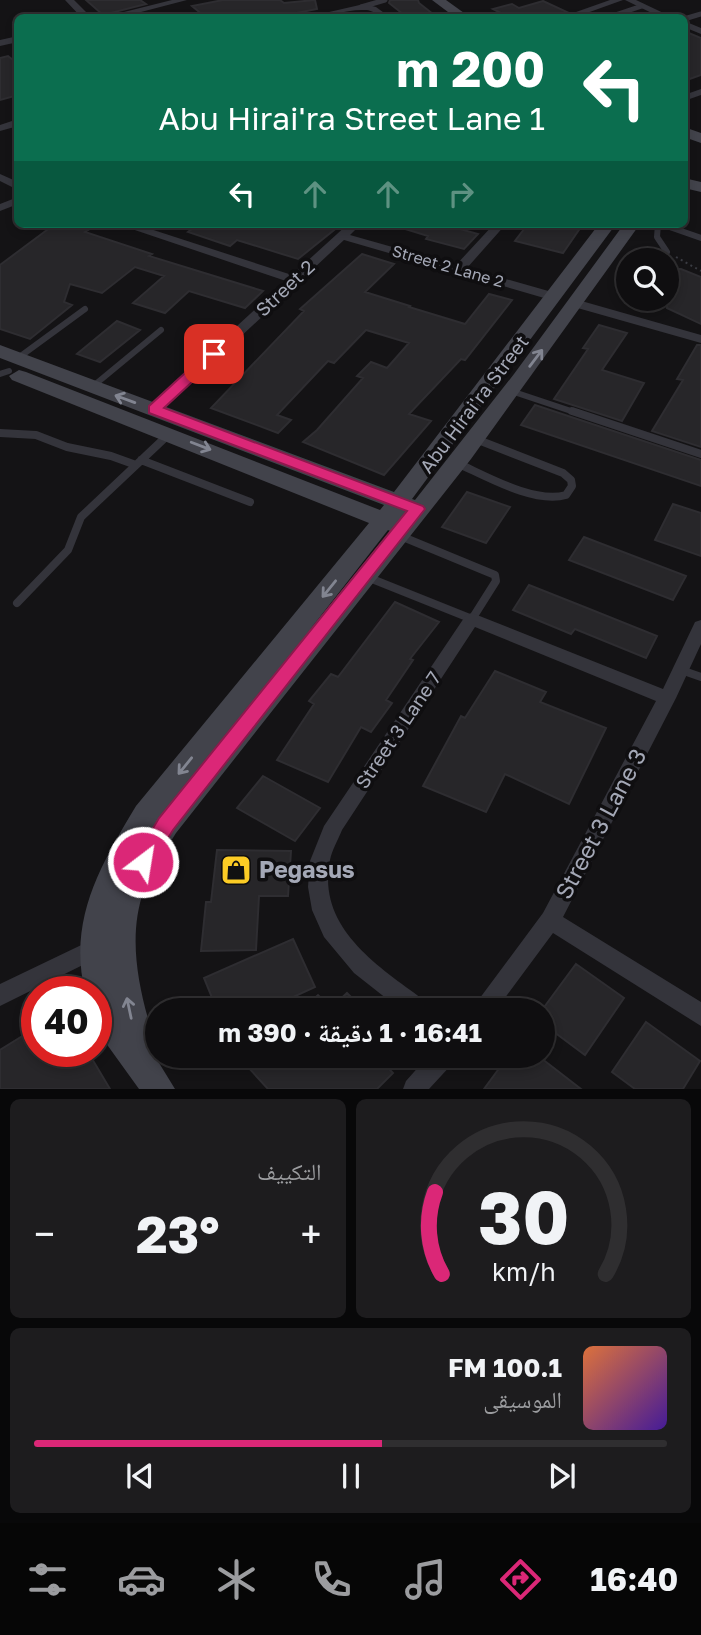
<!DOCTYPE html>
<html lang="ar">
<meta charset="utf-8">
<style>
:root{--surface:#0f0e10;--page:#1d1c1e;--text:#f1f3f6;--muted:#9b9c9f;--line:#2f2e30;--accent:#db2777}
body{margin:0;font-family:"Golos Text","Noto Naskh Arabic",sans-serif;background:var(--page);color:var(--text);direction:rtl;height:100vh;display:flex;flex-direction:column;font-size:26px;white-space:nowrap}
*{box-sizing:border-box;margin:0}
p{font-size:23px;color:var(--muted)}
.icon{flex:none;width:38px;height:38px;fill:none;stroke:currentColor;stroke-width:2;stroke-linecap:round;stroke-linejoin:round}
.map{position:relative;height:1089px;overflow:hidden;direction:ltr}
.details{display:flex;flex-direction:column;gap:10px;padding:10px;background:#080809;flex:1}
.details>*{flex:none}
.hud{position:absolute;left:14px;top:14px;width:674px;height:214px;border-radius:10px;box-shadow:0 4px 10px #0003,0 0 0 2px var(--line);direction:rtl;background:#0b6e4f;color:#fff;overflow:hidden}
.fabs{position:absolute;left:616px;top:248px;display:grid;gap:14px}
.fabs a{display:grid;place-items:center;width:63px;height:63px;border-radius:50%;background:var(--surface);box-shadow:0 4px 10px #0003,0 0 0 2px var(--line);font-size:35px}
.speed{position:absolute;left:21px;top:976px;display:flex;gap:14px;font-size:35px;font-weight:700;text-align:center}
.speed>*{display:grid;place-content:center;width:91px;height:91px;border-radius:50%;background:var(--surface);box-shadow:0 4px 10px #0003,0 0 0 2px var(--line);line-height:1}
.speed .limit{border:10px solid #d22;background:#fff;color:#111}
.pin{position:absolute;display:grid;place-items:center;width:60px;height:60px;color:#fff;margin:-30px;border-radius:14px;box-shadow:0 4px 10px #0006}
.me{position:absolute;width:77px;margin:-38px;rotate:31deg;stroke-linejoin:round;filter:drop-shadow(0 0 5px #0008)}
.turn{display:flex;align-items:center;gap:24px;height:147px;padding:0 28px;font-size:32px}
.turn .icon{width:91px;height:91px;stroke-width:2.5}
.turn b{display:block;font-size:49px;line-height:60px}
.lanes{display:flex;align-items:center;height:66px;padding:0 28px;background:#0003;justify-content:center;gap:35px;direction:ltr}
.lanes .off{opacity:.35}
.big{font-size:52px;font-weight:700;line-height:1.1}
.details .widget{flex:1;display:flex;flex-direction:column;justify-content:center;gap:10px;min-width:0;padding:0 24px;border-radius:10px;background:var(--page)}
.details .dial{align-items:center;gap:0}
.dial svg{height:182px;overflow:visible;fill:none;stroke:var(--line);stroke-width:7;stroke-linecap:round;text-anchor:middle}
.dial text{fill:var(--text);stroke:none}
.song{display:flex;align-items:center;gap:21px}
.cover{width:84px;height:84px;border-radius:10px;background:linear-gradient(135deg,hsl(20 70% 55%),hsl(260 70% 35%))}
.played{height:7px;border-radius:4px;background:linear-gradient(90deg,var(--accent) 55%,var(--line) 55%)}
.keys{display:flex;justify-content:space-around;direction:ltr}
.heat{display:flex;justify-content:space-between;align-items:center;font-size:38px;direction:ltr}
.details .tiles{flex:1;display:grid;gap:10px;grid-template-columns:1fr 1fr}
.widget:last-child{grid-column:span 2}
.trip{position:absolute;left:145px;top:998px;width:410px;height:70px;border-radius:35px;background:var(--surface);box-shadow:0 4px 10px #0003,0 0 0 2px var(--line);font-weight:700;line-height:70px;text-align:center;direction:rtl}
.dock{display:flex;height:112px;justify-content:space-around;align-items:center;background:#060606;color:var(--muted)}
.dock .icon{width:49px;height:49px}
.dock .current{color:var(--accent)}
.dock b{font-size:32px;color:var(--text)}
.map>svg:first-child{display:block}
.building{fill:#272629;stroke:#2e2d31;stroke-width:2}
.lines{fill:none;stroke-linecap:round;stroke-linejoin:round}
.path{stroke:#3a3b42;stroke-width:2;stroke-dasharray:2 3.5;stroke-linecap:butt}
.lane-far2{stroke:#34343b;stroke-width:5}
.lane-far1{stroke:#34343b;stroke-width:6}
.lane{stroke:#34343b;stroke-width:8}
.street{fill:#34343b;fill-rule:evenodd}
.secondary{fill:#42434b;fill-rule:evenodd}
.oneway{stroke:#828591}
.route{fill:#db2777;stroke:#8e194d;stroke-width:2}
.labels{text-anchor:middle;stroke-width:7;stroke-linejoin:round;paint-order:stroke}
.far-street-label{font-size:16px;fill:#a4a8b6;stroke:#0f0e10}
.street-label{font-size:19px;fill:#a4a8b6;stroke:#0f0e10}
.near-street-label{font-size:23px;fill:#a4a8b6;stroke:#0f0e10}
.near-poi-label{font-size:23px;font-weight:bold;fill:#a4a8b6;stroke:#0f0e10;text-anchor:start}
</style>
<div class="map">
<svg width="701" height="1089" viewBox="0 0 701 1089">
<rect width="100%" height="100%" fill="#141315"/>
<path class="building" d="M86 0H140L146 4 103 15Z
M223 0H280L284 3 315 0 317 9 271 18H218L214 14 204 16 192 6Z
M390 0H418L419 3 438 18H408L389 3Z
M543 1 567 12 557 18H497L496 14 501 13 493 9 512 4 519 8Z
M684 31 701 38V75L684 81Z
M8 56 18 64V95L0 100V58Z
M55 224H67L88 230 85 232 152 254 149 256 263 291 245 308 189 291 165 313 133 303 164 276 135 267 102 293 70 284 64 302 72 305 30 339 0 329V265Z
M198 224H303L313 227 316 224H329L334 230 298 259 237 240 230 246 188 232Z
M400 224H442L478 234 464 249 426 239 428 236 399 227Z
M528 224H583L563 253 515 241Z
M362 254 394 264 365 292 410 306 409 307 465 324 489 294 512 300 465 360 461 359 409 414 431 421 384 475 303 442 317 430 363 378 357 376 371 362 387 368 409 343 366 330 334 363 328 361 277 415 291 420 278 433 211 408 304 311 300 309Z
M667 269H681L701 277V324L667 308Z
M117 321 140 330 100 362 77 354Z
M599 325 627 333 602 370 644 383 622 421 554 399 588 349 583 348Z
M697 345H701V447L652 431 683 380 677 379Z
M535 405 701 460V486L521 425Z
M467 492 510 507 486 543 442 527Z
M673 504 701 513V556L655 540Z
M584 537 597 542 686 576 673 600 569 560Z
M529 585 587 608 657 636 646 658 575 629 571 634 513 610Z
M395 602 439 622 410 659 413 660 386 700 392 703 371 732 361 727 328 782 277 760 314 704 309 701 331 674 338 677Z
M495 671 546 692 540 702 606 728 569 804 505 774 486 812 423 786 461 716 465 718Z
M263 776 320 808 295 841 237 808Z
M217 850 291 851 288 896H259L256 950 201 951 206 902H211Z
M293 939 315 987 265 1010H217L204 978Z
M576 964 624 998 585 1055 542 1023V1010Z
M347 993 364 1010H301L318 995 331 1008Z
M646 1022 700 1061 683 1089H635L612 1072Z
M37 1027V1052H88L110 1089H0V1050Z
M237 1055H376L393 1073 377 1089H268Z
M509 1055H537L581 1089H484Z"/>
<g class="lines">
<path class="path" d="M676 257 701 271"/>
<path class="lane-far2" d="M361 7 385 0
M612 16 642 6
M684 19 701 14"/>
<path class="lane-far1" d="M335 224 350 228
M658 224 657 237 667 252
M661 224 701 238
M18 358 85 309
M0 374 9 371
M92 387 161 330
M511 391 577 413"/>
<path class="lane" d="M572 411 701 454
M0 433 36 435 67 447 111 456 136 465
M141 460 250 502
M457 463C486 476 534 504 566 495L572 486 571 480 563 473 473 438
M367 577 472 619 496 581 495 575 398 535
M17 603 68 550 81 517 169 434
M681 670 701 677"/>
<path class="street" d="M65 0H74L92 18H82Z
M172 0H187L118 18H100Z
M610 0H623L573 18H559Z
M625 0H636L674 18H662Z
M364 4 376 7 391 18C377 18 375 10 365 10 347 9 324 18 303 18Z
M684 21 701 28V34L684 27Z
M18 36V42L0 46V40Z
M701 89V95L684 101V95Z
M18 119V126L0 131V125Z
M0 174 18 182V190L0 181Z
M18 197V204L0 211V204Z
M117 224H135L292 275 348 224H361L350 235 456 265 494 224H506L467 268 559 294 561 297 559 300H551L344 240 159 413 154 414 147 410 149 407 286 281Z
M578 300 701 335V343L574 307V301Z
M472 613 663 689 695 622 701 620V644L676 698 563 917 701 1002V1026L553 933 496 1010H471L543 913 656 701 475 627 342 830C338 840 332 850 330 860 316 928 379 967 427 1002L430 1010H401L354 973 324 937 312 910 308 887 310 861 324 826 466 615Z
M98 937 105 940 109 947 105 954 0 1006V984Z
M429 1055H456L453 1063 429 1089H403L406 1081Z"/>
<path class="secondary" d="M432 0H446L471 18H456Z
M684 127 701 133V143L684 137Z
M684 178 701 182V192L684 188Z
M599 224H616L412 499 415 500 514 374 624 224H640L471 459 176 833C165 851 152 870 144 890 125 943 142 1001 158 1052L156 1058 175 1089H139L108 1046 96 1022V992H85C68 920 100 866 136 806L369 523 12 380 9 376 19 370 26 372 380 510 384 505 0 358V345L394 492ZM388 530 390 531 308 632Z"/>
</g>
<defs><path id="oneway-shaft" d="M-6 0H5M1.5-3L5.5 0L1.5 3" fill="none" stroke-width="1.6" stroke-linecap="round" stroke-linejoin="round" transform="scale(1.75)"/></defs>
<g class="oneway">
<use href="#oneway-shaft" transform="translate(536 358) rotate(-53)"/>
<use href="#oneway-shaft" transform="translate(125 399) rotate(-160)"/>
<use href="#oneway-shaft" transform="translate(201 446) rotate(21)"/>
<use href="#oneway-shaft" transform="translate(329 589) rotate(129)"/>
<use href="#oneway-shaft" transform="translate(185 766) rotate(129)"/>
<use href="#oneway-shaft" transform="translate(129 1008) rotate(-102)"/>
</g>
<path class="route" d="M214 350 219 351V357L164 408 423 506 425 509 173 830 150 868 143 871 136 868 133 862 159 818 407 511 149 413V406L209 351Z"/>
<defs>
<g id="shop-square" transform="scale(1.575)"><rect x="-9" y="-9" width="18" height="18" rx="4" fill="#fccc25" stroke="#0f0e10"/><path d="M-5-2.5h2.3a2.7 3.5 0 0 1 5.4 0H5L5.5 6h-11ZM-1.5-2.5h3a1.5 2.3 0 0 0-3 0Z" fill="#111"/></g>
</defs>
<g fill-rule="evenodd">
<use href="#shop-square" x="236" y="870"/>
</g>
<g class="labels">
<g class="far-street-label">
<text transform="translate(448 266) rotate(16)" y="6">Street 2 Lane 2</text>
</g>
<g class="street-label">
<text transform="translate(285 288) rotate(-43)" y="7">Street 2</text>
<text transform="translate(474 404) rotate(-53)" y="7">Abu Hirai'ra Street</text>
<text transform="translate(398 730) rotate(-56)" y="7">Street 3 Lane 7</text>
</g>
<g class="near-street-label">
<text transform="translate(601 824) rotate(-62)" y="8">Street 3 Lane 3</text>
</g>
<g class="near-poi-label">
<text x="259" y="878">Pegasus</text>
</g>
</g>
</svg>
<div class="fabs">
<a><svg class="icon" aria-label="search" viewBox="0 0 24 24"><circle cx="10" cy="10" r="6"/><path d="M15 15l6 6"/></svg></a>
</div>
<div class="speed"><div class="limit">40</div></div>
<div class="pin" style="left:214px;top:354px;background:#d93025"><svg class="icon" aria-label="arrive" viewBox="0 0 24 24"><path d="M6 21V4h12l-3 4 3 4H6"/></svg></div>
<svg class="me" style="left:143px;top:862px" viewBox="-20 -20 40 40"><circle r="17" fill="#db2777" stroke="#fff" stroke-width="3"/><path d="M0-11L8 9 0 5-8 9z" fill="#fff"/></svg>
<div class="trip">16:41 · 1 دقيقة · 390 m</div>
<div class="hud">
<div class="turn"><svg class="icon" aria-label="left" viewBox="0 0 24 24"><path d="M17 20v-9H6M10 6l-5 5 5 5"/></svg><div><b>200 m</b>Abu Hirai'ra Street Lane 1</div></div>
<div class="lanes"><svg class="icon" aria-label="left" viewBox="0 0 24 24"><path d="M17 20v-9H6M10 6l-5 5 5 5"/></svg><svg class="icon off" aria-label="ahead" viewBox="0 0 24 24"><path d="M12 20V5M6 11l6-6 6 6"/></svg><svg class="icon off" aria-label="ahead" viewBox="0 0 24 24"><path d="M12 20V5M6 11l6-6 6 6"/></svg><svg class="icon off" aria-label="right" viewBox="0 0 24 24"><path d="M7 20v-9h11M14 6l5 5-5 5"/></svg></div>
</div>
</div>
<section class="details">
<div class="tiles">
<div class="widget dial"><svg viewBox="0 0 100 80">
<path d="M14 69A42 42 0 1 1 86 69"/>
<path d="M14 69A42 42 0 0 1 11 33" stroke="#db2777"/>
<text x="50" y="56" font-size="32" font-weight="700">30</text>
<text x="50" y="72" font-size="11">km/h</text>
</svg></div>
<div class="widget"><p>التكييف</p>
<div class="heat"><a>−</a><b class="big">23°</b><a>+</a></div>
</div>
<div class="widget">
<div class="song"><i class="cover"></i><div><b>100.1 FM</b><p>الموسيقى</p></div></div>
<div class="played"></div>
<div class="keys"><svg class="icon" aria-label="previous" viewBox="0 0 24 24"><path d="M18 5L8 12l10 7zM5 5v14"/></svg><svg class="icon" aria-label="pause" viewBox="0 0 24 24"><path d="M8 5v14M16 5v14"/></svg><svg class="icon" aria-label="next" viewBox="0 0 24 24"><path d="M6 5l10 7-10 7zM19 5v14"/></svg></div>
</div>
</div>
</section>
<nav class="dock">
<b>16:40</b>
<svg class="icon current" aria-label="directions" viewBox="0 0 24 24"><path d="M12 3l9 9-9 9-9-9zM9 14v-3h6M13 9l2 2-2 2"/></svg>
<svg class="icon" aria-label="music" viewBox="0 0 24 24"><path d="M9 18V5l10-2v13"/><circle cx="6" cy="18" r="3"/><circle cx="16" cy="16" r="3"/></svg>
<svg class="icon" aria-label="phone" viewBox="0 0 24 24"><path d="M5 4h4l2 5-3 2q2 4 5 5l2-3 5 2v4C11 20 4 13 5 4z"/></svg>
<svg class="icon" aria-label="climate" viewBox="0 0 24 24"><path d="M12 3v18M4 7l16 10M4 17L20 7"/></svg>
<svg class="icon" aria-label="car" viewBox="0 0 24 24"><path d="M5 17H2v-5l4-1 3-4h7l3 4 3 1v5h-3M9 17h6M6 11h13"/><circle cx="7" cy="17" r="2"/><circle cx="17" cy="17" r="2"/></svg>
<svg class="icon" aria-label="filters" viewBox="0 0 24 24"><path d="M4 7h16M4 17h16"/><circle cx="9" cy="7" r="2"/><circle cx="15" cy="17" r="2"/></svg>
</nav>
